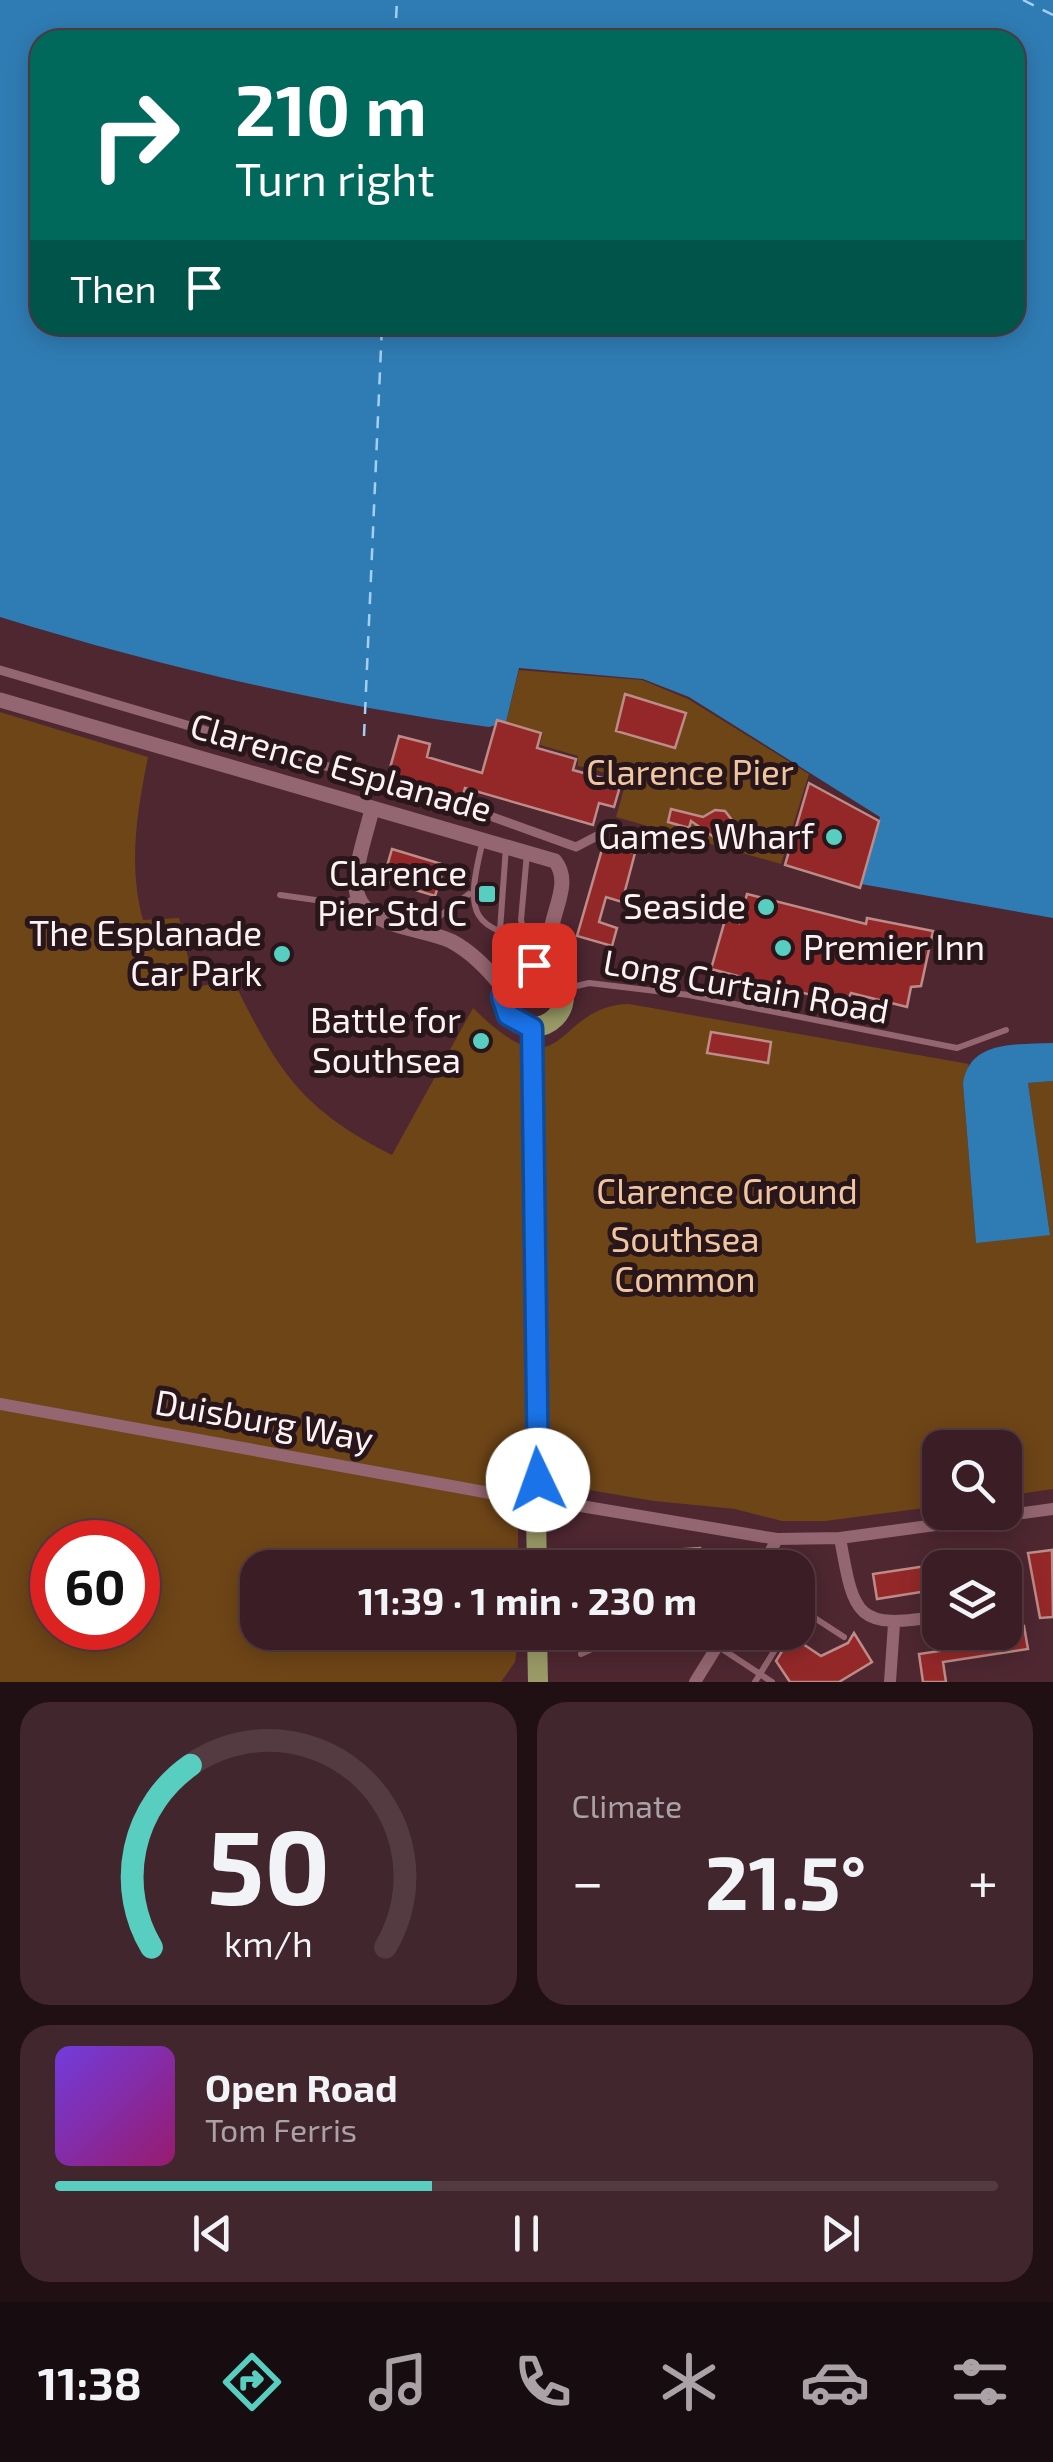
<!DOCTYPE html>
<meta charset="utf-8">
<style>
:root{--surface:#3a1d25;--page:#41262d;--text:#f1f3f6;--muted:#aba2a7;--line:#543b42;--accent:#58cec0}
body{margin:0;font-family:"Exo 2",sans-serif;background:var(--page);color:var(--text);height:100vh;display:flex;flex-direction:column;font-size:38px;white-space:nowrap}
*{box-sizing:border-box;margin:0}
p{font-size:32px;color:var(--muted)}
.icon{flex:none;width:55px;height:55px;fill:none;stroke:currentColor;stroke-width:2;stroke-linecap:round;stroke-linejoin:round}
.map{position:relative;height:1682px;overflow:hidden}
.drawer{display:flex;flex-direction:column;gap:20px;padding:20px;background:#201014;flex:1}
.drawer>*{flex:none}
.hud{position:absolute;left:30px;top:30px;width:995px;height:305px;border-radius:30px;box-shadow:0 5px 25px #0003,0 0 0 2px var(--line);background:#00695c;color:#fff;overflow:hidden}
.controls{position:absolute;left:922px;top:1430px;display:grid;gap:20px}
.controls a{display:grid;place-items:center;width:100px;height:100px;border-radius:20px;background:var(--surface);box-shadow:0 5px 25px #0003,0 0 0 2px var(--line);font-size:50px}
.speed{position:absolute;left:30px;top:1520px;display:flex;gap:20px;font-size:50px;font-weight:700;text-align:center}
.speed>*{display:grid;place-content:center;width:130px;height:130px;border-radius:50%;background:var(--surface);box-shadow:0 5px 25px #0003,0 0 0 2px var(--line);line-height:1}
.speed .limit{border:15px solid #d22;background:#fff;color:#111}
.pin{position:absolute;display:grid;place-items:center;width:85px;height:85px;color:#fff;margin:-42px;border-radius:20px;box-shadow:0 5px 15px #0006}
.me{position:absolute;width:110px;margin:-55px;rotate:357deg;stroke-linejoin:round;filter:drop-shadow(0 0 8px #0008)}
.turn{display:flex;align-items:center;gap:35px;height:210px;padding:0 40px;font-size:45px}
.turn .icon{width:130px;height:130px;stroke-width:2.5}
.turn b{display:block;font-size:70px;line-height:85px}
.then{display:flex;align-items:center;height:95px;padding:0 40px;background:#0003;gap:20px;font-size:38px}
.big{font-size:75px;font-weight:700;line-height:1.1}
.drawer .tile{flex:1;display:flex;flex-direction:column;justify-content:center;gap:15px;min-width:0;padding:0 35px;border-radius:30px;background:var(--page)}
.drawer .dial{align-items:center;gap:0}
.dial svg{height:260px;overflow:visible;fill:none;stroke:var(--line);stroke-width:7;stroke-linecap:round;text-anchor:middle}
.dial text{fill:var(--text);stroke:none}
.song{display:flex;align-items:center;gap:30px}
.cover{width:120px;height:120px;border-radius:15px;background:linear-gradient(135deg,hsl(260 70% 55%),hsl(320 70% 35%))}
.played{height:10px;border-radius:5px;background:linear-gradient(90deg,var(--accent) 40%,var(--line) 40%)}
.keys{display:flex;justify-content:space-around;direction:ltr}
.heat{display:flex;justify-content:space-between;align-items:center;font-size:55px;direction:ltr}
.drawer .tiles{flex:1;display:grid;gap:20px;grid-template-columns:1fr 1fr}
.tile:last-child{grid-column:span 2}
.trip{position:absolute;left:240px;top:1550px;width:575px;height:100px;border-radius:30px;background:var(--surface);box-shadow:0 5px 25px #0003,0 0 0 2px var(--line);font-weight:700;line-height:100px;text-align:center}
.menu{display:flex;height:160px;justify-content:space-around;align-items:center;background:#170c0f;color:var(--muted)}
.menu .icon{width:70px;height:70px}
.menu .on{color:var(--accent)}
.menu b{font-size:45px;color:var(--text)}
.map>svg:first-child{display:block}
.green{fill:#6e4517;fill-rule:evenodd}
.water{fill:#2f7cb4;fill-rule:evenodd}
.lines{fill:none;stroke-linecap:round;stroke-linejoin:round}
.ferry{stroke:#a4cff5;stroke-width:2.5;stroke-dasharray:12 10;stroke-linecap:butt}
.building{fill:#942829;stroke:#bd8c88;stroke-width:2.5}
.service{stroke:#946671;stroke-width:6}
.pedestrian{stroke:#946671;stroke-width:9}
.minor{stroke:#946671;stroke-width:12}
.tertiary{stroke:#946671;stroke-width:15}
.primary{stroke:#9b9b68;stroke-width:20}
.route-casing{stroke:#114b97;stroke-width:25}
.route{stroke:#1a73e8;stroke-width:18}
.poi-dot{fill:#58cec0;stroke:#28161a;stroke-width:4}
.labels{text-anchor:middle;stroke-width:10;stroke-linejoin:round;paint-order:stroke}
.street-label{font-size:35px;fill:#fcf1f3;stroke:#28161a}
.park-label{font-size:35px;fill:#f0c6a0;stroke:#28161a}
.poi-label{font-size:35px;fill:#fcf1f3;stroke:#28161a;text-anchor:end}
</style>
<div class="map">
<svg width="1053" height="1682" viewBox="0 0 1053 1682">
<rect width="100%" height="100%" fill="#4e2731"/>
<path class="green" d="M519 670 642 680 688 699 809 774 781 864 616 817 627 778 578 766V756L540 745 543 733 506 722Z
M0 712 148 757C137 812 128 865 143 920L179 918 195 988 232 978C277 1069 299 1108 392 1155L473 1008C566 1100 553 1005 629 1004L969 1064 963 1084 976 1242 1050 1234 1028 1083 1053 1081V1489L1005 1496V1448H940V1506L825 1521H782L735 1509 654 1501 518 1478V1567L258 1568V1632L519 1633 515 1662 501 1682H0ZM52 1542H138V1628H52Z"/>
<path class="water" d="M0 0H1053V918L861 884 880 817 689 697 643 679 519 668 506 722 489 727C322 704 161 667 0 617ZM40 40H1015V325H40Z
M1053 1043V1081L1028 1083 1050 1235 976 1243 963 1084C969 1039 1018 1045 1053 1043Z"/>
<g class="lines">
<path class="ferry" d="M1023 0 1053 15
M395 40 397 0
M364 736 382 325"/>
</g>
<path class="building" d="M625 694 686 713 675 748 616 731Z
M497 720 541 733 537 748 576 759 573 770 621 783 614 807 599 803 593 825 465 788 462 798 388 775 399 736 430 744 427 757 482 773Z
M809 783 879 821 860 888 785 865Z
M671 809 703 817 715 810 725 811 732 820 731 830 715 838 691 821 689 828 668 822Z
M603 846 635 853 622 902 606 897 599 922 617 928 612 946 577 936Z
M392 849 445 865 435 896 383 880Z
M747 894 866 924 867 918 933 931 921 986 911 987 907 1007 851 993 846 1004 711 969 725 920 739 923Z
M711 1032 771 1042 768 1063 707 1053Z
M700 1548 701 1562 671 1563V1550Z
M1052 1550 1053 1617 1040 1618 1028 1553Z
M926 1566H940V1589L877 1599 873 1574Z
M1024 1626 1028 1649 943 1662 946 1682H923L919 1654 960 1648 959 1636 1005 1632Z
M854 1633 872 1662 839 1682H790L776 1661 784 1648 797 1640 821 1656 848 1643Z"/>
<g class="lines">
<path class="service" d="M483 840C465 914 467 932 549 941
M280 895 344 904 357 897
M424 928 469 894
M500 930 506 847
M525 938 521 920 527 853
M564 989 589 983 689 995 957 1048 1006 1030
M798 1614 801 1609 844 1637
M719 1647 772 1682
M581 1654 629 1632
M755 1682 786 1632"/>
<path class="pedestrian" d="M0 670 468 808 576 847 599 835"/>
<path class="minor" d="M0 1404 518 1498
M554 1507 575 1505 777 1539 840 1538 1053 1509
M840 1538C854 1617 856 1630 940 1616
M762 1568 777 1539
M1005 1605 1014 1603 1008 1569
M695 1682 726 1632
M890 1682 894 1624"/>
<path class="tertiary" d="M0 700 555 861C573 884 550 913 550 940 549 950 552 962 553 972
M372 809C367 831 358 855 356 878 351 928 419 926 451 941 472 952 489 970 503 988"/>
<path class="primary" d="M502 996a31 31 0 1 1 62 0a31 31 0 1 1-62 0Z
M532 1028 538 1480
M518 1499a19 19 0 1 1 38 0a19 19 0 1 1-38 0Z
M536 1518 537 1568
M537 1632 538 1682"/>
</g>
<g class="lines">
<g class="route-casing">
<path id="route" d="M534 965 514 971 502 997 508 1015 532 1028 538 1480"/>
</g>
<use href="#route" class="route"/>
</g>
<g class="poi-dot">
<circle cx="834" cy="837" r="10"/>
<rect x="477" y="884" width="20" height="20" rx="5"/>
<circle cx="766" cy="907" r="10"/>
<circle cx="783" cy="948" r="10"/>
<circle cx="282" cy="954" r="10"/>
<circle cx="481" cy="1041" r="10"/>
</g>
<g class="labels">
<g class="street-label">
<text transform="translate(341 768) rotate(16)" y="12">Clarence Esplanade</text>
<text transform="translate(746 987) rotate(10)" y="12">Long Curtain Road</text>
<text transform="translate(264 1421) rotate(10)" y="12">Duisburg Way</text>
</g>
<g class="park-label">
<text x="690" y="785">Clarence Pier</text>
<text x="727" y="1204">Clarence Ground</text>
<text x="685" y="1252">Southsea<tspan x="685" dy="40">Common</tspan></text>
</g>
<g class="poi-label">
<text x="814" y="849">Games Wharf</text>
<text x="467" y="886">Clarence<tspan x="467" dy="40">Pier Std C</tspan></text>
<text x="746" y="919">Seaside</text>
<text x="262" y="946">The Esplanade<tspan x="262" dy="40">Car Park</tspan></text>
<text x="803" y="960" text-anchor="start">Premier Inn</text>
<text x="461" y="1033">Battle for<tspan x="461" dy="40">Southsea</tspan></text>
</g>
</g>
</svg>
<div class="controls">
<a><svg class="icon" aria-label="search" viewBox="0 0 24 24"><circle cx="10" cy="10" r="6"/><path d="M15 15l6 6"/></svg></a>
<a><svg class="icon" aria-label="layers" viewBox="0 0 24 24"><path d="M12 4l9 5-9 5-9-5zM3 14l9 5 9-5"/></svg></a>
</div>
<div class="speed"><div class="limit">60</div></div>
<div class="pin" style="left:534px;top:965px;background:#d93025"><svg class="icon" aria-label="arrive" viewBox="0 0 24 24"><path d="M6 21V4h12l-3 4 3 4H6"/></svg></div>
<svg class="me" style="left:538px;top:1480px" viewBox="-20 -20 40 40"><circle r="19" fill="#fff"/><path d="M0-13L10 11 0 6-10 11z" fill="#1a73e8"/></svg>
<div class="trip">11:39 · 1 min · 230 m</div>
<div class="hud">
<div class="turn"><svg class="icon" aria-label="right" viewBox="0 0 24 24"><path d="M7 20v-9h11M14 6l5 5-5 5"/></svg><div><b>210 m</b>Turn right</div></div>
<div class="then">Then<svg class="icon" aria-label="arrive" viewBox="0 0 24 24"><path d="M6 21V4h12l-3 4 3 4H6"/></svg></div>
</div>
</div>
<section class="drawer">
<div class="tiles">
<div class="tile dial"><svg viewBox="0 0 100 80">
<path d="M14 69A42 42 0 1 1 86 69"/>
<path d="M14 69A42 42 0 0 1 26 13" stroke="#58cec0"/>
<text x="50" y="56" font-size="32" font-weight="700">50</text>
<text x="50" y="72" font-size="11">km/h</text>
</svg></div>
<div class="tile"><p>Climate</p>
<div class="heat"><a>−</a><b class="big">21.5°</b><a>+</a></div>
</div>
<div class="tile">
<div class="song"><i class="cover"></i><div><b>Open Road</b><p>Tom Ferris</p></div></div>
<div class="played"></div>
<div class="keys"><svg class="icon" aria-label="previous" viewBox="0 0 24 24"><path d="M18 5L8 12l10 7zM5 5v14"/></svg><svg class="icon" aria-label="pause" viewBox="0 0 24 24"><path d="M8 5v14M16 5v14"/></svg><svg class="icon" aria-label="next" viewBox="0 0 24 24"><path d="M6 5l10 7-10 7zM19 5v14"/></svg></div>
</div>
</div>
</section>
<nav class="menu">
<b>11:38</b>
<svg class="icon on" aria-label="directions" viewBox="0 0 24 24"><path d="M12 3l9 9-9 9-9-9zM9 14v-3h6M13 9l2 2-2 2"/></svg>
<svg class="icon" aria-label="music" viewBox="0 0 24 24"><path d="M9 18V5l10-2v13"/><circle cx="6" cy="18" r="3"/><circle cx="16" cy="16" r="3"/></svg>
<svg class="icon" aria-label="phone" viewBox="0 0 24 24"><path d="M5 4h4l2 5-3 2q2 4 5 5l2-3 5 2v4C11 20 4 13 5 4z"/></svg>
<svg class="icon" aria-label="climate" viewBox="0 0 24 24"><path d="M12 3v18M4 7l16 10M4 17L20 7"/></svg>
<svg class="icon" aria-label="car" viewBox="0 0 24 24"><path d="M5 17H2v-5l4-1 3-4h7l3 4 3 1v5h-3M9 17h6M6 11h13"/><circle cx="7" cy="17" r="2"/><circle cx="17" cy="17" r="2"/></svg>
<svg class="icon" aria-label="filters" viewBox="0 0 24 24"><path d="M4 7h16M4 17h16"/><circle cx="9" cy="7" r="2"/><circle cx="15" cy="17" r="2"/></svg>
</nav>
